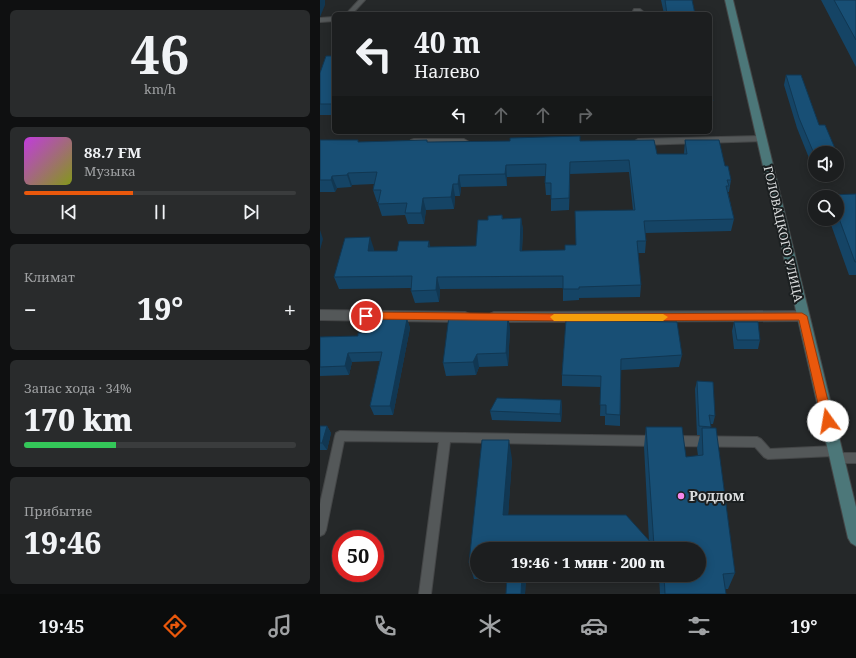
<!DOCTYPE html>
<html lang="ru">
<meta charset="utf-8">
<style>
:root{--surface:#1c1e1f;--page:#292b2c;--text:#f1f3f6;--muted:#a0a2a4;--line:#3a3c3d;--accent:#ea580c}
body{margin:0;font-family:"Noto Serif",serif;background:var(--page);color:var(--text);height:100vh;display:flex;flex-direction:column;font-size:15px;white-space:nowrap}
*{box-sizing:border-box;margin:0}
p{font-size:13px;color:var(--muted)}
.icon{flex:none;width:22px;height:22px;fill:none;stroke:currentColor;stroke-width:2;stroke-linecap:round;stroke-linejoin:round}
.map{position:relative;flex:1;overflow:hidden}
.panel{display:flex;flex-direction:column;gap:10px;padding:10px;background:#0f1011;width:320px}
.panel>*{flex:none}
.banner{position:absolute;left:12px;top:12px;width:380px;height:122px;border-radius:6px;box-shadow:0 2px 10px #0003,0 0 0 1px var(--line);background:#1c1e1f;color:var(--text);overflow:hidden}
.buttons{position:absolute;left:488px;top:146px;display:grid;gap:8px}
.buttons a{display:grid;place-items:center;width:36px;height:36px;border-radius:50%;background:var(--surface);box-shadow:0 2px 10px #0003,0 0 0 1px var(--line);font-size:20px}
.speed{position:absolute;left:12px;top:530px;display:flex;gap:8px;font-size:20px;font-weight:700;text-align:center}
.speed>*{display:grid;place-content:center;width:52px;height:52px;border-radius:50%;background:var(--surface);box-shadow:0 2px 10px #0003,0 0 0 1px var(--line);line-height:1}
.speed .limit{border:6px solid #d22;background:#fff;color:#111}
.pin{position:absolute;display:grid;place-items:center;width:34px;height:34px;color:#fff;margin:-17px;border:2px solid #fff;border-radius:50%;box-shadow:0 1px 4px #0007}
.me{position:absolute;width:44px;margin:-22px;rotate:347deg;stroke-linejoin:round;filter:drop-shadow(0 0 3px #0008)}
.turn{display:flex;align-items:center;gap:14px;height:84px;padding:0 16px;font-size:18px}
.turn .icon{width:52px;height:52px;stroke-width:2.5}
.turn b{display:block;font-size:28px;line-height:34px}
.lanes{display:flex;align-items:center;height:38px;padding:0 16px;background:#0003;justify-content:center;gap:20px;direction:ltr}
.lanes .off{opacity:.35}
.big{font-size:30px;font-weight:800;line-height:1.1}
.panel .tile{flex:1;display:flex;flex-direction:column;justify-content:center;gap:6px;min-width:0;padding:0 14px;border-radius:6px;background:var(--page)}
.panel .dial{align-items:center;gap:0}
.dial b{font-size:52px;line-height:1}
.song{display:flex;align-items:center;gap:12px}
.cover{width:48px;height:48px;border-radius:6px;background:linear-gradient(135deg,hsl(290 70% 55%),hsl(70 70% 35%))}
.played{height:4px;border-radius:2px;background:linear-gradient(90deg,var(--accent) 40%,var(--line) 40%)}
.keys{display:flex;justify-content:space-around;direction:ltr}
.heat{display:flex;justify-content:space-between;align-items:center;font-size:22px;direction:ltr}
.charge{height:6px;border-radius:3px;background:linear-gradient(90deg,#34c759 34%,var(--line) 0)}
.trip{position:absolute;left:150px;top:542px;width:236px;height:40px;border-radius:20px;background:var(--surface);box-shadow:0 2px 10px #0003,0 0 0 1px var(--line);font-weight:800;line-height:40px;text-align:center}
.tab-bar{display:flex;height:64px;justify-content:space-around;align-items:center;background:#0b0c0c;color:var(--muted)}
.tab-bar .icon{width:28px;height:28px}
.tab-bar .active{color:var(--accent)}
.tab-bar b{font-size:18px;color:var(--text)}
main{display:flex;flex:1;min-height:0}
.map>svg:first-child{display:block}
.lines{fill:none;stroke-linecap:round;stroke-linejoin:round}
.lane-casing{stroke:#444647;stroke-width:2}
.street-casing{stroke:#444647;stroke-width:2}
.secondary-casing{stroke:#444647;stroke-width:2}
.lane{fill:#545859;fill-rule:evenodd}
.street{fill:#545859;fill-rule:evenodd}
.secondary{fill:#4c7779;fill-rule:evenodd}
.wall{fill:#154465;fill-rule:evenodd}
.shaded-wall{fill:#113752}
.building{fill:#184f75;stroke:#113752}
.route{fill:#ea580c;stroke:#983908}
.slow{fill:#f59e0b}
.poi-dot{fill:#f788ec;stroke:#1b1f20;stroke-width:1.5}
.labels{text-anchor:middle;stroke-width:4;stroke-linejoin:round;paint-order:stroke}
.street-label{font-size:12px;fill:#dcdedf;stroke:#1b1f20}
.near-poi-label{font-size:14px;font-weight:bold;fill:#dcdedf;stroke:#1b1f20;text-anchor:start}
</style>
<main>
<section class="panel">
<div class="tile dial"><b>46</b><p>km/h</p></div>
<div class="tile">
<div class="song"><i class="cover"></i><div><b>88.7 FM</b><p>Музыка</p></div></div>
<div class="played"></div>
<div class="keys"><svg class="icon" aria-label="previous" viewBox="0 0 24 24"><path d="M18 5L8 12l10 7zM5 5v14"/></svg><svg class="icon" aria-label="pause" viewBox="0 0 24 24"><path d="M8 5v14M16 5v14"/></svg><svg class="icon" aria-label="next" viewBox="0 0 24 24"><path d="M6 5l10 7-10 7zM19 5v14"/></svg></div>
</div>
<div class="tile"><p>Климат</p>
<div class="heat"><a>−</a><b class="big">19°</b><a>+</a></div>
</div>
<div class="tile"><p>Запас хода · 34%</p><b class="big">170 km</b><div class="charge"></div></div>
<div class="tile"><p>Прибытие</p><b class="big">19:46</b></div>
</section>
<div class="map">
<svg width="536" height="594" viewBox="0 0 536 594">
<rect width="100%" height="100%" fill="#252829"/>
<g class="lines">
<g class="lane-casing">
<path id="lane" d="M39 0H45L32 14H26Z
M14 17V21L0 22V18Z
M20 431 336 436 340 438 341 441 340 444 336 446 130 442 111 594H99L119 442 24 441 6 530 4 534 0 536V504L15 436 16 433Z
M353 436 437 437 441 439 450 449 515 446 519 448 520 451 519 453H536V463H517L513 461 512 458 513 456 448 459 444 457 435 447 353 446 349 444 348 441 349 438Z"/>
</g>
<g class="street-casing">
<path id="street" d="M314 9H320L326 14H316L313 11Z
M441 136 444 137 446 139 444 141 318 145 313 142 318 139Z
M94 139H144L149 142 144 145 91 144 89 142 91 140Z
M0 310 145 312 149 314 151 317 149 320 145 322 0 320Z
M482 311 486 313 488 316 486 319 482 321 174 322 170 320 168 317 170 314 174 312Z"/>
</g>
<g class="secondary-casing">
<path id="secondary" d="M405 0H413L536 507V546L531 543 528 538Z"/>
</g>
<use href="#lane" class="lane"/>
<use href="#street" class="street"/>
<use href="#secondary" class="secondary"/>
</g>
<path class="wall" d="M341 0H372L375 14H344Z
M501 0H536V67Z
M14 56V115H0V73Z
M466 75H481L499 125H505L519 158 517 164V153H495V168H493L477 128 464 85Z
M390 89 393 101 390 114Z
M0 140 39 142H111L260 141 337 154H364L365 140 405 166 411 180 409 192H408L414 219 411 231 325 233 326 241 325 253H318L321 285 320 297 259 298V300L243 301V288L120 289 119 302 95 303 91 291V288L19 289 14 277 54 249V251H77L111 247 156 246 168 220 182 215 183 219 201 218 203 230 202 251 245 250 256 245 313 210 309 172 250 174 249 210 231 211V195H226L225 183 226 176 187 177V186L141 187 140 196H135L134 209 106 210 104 224H88L85 215 62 216 58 204 59 202H57L53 190 54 184 32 185 31 187 17 188 15 192H0Z
M536 194V275H529L509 219H517V197H510V195Z
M87 319 90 328 73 415H54L50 406 60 361 32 362 29 375 0 376V337L38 336Z
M246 320 362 355 359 367 301 370 300 415V426L285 425V416H280L281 387 242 386V375Z
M414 322 440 340 438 349H414L412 331Z
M190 328 188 366 159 367 156 375 126 376 123 363Z
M377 381 395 416 393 424H390V428L415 573 408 589H405L406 594H340L339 576H206L205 594H186L187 579H154L149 563 192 459 188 515 329 541 324 447 326 427 366 457 378 456 377 448 380 435H377L375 389ZM157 549H379V575H157Z
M241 400 242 409 241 422 172 420 170 411Z
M0 426H7L11 433 7 450H0Z"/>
<path class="shaded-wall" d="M0 0H5V5L0 17Z
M250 162V174L249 210V198Z
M186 165 187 177V186L185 174Z
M28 173 32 185 31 187 27 175Z
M139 175 141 187 140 196 138 184Z
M12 176 17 188 15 192 11 180Z
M133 184 135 196 134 209 131 197Z
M103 198 106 210 104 224 101 213Z
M201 218 203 230 201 263 200 251Z
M0 230 3 239 0 250Z
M50 237 54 249 52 263 48 251Z
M109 241 112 253 108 247Z
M117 277 120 289 119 302 116 290Z
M188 315 190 328 188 366 186 353Z
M87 319 90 328 73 415 70 406Z
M28 353 32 362 29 375 25 366Z
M157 354 159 367 156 375 153 362Z
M241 400 242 409 241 422 240 414Z
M7 426 11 433 7 450 2 443Z
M189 440 192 459 187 533 183 515Z
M202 575H206V576L205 594H201Z"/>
<path class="building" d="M345 0H372L375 14H347Z
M514 0H536V40Z
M6 56H14V104H0V73Z
M466 75H481L499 125H505L519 158H517V153H495V156L479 118Z
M390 89 393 101 390 102Z
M260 136V141L334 140 337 154H367L365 140H399L405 166H408L411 180H407L409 186H406L414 219 324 221 326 241H317L321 285 259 287V289H243V276L117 277 116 290 91 291 92 276 14 277 25 238 50 237 48 251H77L79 241H109L108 247 156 246 158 220H168V216L182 215V219L201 218 200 251 245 250V245H256L255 211 315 210 309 160 250 162 249 198 231 199V183H225L226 164 186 165 185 174 139 175 138 184H133L131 197 103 198 101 213H85L87 203 58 204 61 190H53L57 172 28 173 27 175 12 176 11 180H0V140H38V142L107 140V142H111L190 141V138Z
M536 194V262H535L517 213V197H511L510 195Z
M188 315 186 353 157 354 153 362 123 363 129 316Z
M87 319 70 406H50L62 352 28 353 25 366 0 367V337L38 336V333H47L50 320Z
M246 320 357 322 362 355 301 359 300 415 286 414V405H280L281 376 242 375Z
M414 322H438L440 340H417Z
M377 381 393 382 395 416 389 415 391 427 379 426Z
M177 398 241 400 240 414 170 411Z
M0 426H7L2 443H0Z
M326 427H362L366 457 383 455 382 428H396L415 573 403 574 406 594H345L344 575H379V549H157V563H149L162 440H189L183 515H306L334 546Z
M187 575H202L201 594H186Z"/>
<path class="route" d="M46 312 252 314 482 313 487 316 513 421 511 424H504L502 421 479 320 252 321 46 319 41 316Z"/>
<path class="slow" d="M234 314H343L348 317 343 321H234L230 317Z"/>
<circle class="poi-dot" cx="361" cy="496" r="4"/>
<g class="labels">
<g class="street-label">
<text transform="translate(463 234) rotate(77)" y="4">ГОЛОВАЦКОГО УЛИЦА</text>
</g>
<g class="near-poi-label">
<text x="369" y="501">Роддом</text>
</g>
</g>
</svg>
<div class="buttons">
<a><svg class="icon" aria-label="sound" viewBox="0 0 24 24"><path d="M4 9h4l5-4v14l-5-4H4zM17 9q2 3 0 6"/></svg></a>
<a><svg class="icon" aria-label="search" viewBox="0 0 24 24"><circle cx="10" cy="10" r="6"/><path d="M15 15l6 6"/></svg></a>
</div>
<div class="speed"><div class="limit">50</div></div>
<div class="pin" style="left:46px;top:316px;background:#d93025"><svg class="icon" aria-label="arrive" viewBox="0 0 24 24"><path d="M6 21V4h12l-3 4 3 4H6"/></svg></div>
<svg class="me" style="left:508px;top:421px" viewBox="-20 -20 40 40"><circle r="19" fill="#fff"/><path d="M0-13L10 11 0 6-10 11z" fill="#ea580c"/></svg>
<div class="trip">19:46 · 1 мин · 200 m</div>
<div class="banner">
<div class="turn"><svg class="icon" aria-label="left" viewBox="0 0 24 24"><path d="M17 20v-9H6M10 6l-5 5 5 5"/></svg><div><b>40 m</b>Налево</div></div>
<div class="lanes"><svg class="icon" aria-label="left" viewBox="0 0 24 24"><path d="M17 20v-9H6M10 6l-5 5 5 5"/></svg><svg class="icon off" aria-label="ahead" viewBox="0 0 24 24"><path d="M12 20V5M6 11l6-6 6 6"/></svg><svg class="icon off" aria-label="ahead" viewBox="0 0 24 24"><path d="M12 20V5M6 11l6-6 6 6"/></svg><svg class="icon off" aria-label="right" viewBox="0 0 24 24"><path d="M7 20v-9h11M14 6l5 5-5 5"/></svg></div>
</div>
</div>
</main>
<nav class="tab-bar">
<b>19:45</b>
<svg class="icon active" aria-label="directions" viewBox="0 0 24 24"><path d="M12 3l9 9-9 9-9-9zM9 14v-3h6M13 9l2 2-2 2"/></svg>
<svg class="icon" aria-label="music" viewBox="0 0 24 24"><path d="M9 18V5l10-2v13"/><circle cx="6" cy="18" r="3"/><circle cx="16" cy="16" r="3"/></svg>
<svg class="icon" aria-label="phone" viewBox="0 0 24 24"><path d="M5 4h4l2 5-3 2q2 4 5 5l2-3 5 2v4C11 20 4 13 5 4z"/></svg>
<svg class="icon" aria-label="climate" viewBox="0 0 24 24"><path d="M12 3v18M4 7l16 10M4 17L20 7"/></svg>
<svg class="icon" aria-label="car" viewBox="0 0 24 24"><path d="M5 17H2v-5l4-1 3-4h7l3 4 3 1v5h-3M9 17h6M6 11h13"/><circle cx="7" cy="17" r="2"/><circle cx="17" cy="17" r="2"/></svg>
<svg class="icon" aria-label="filters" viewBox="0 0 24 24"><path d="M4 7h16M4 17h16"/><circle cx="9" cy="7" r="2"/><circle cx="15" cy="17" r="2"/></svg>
<b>19°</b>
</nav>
